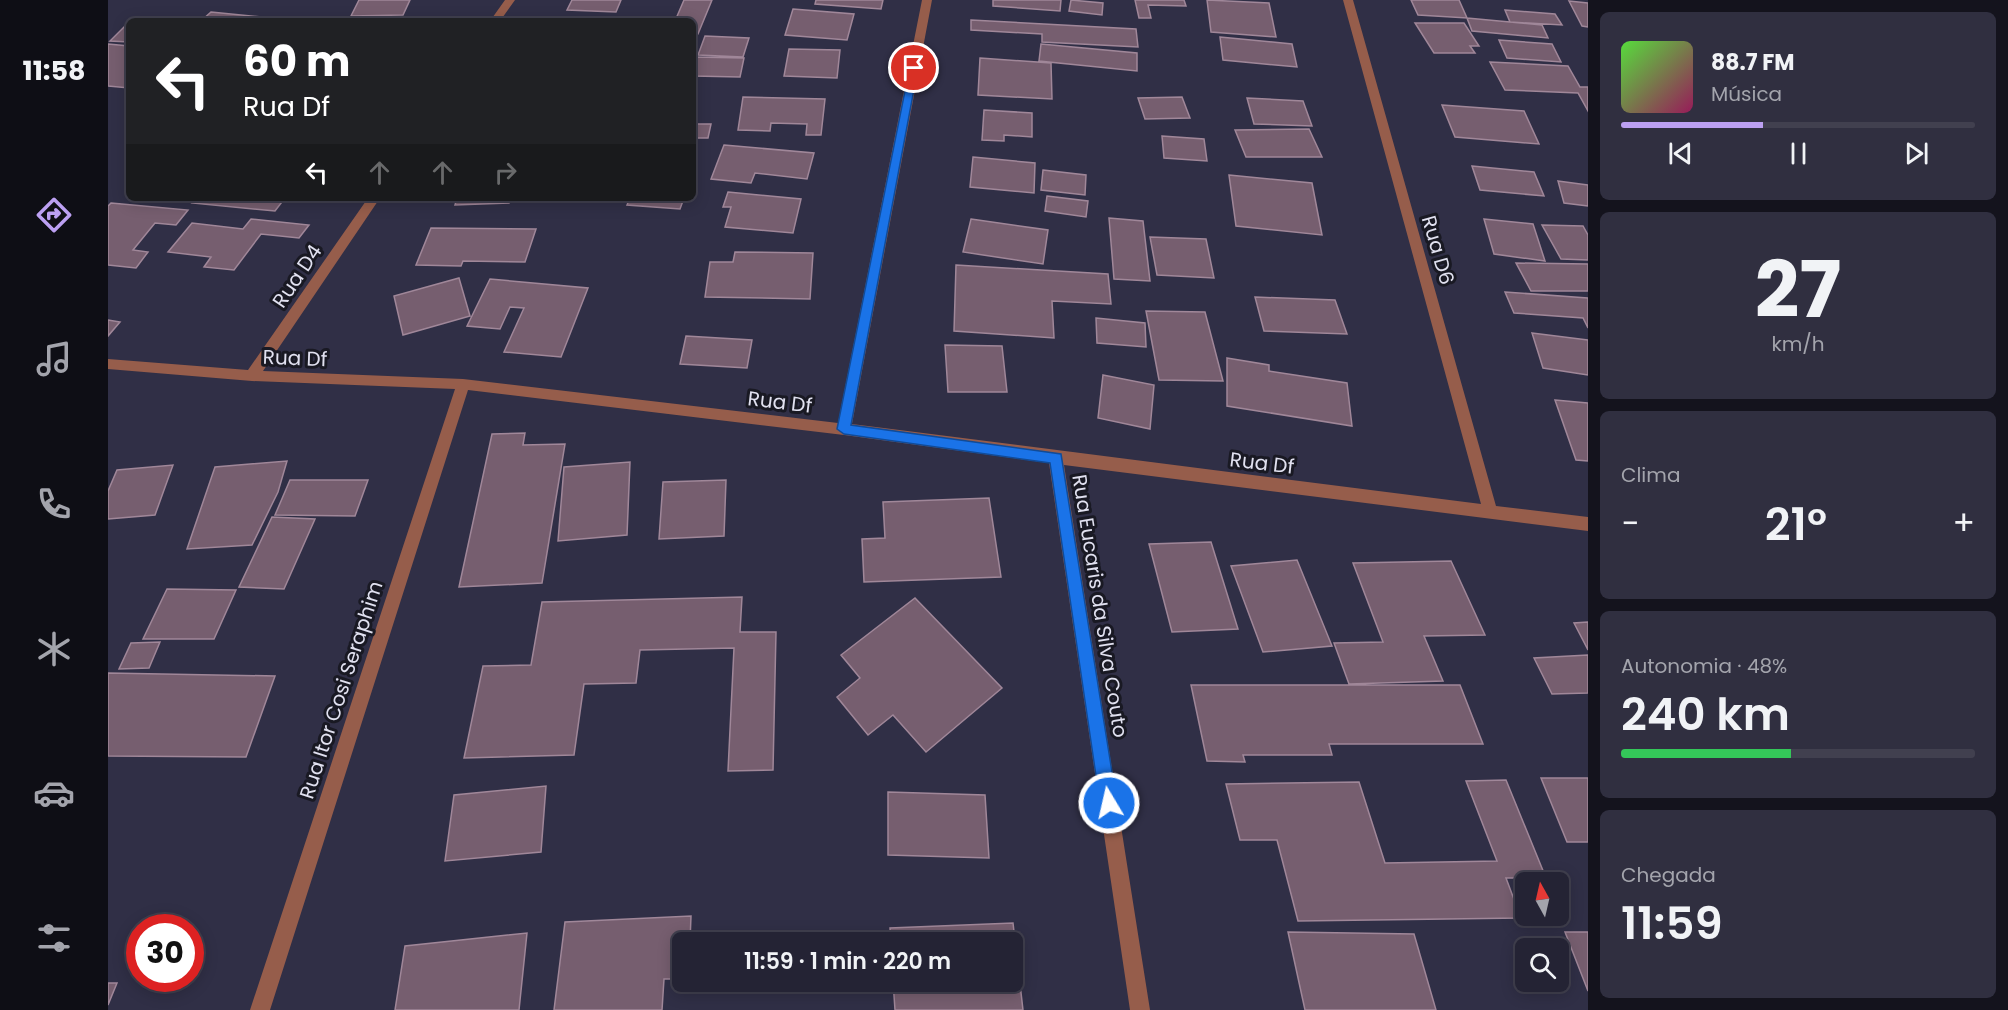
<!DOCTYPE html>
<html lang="pt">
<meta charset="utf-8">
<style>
:root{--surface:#242334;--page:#302f40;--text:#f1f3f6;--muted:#a3a4ac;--line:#41404f;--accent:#bca0f2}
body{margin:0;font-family:Poppins,sans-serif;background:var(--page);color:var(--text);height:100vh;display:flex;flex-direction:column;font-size:22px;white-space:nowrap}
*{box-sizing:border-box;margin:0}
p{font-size:20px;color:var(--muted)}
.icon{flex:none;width:33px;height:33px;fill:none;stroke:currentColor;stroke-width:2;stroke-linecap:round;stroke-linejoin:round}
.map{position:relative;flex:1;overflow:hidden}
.details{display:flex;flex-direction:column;gap:12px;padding:12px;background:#14131d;width:420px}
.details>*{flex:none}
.top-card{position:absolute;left:18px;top:18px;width:570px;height:183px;border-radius:9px;box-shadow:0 3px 15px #0003,0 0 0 2px var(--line);background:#202124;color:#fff;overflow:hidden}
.needle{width:39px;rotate:352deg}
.controls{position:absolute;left:1407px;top:872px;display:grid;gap:12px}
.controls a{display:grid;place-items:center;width:54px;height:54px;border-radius:9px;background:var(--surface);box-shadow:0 3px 15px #0003,0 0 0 2px var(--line);font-size:30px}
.speed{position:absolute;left:18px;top:914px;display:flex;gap:12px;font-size:30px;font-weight:700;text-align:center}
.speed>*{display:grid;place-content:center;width:78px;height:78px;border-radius:50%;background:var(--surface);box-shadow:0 3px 15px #0003,0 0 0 2px var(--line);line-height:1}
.speed .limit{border:9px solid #d22;background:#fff;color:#111}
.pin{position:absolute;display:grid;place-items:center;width:51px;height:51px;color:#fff;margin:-26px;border:3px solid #fff;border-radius:50%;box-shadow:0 2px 6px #0007}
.me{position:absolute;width:66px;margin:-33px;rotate:351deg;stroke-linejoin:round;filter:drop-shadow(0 0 4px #0008)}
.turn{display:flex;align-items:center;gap:21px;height:126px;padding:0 18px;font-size:27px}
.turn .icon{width:78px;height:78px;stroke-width:2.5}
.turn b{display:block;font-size:42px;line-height:51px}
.lanes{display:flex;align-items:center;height:57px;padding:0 18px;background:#0003;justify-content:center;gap:30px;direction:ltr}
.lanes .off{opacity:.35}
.big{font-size:45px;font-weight:600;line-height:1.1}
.details .card{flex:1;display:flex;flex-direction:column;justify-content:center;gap:9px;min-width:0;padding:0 21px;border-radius:9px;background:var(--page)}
.details .dial{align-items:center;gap:0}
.dial b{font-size:78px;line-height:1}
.song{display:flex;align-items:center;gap:18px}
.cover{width:72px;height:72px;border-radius:9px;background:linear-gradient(135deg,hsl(110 70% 55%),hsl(330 70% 35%))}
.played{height:6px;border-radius:3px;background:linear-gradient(90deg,var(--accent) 40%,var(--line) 40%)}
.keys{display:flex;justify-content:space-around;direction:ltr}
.heat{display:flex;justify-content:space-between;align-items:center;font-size:33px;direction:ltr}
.charge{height:9px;border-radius:4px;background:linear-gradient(90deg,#34c759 48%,var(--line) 0)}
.trip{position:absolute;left:564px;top:932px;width:351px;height:60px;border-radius:9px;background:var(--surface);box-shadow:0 3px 15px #0003,0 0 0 2px var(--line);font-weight:600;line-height:60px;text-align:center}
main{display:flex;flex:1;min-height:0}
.dock{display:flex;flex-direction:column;width:108px;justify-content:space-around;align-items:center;background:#0e0e15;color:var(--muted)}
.dock .icon{width:42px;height:42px}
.dock .on{color:var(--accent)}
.dock b{font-size:27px;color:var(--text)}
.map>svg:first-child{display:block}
.building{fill:#765e6f;stroke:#a08799;stroke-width:1.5}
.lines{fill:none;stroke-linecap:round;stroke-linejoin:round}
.minor{fill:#965d4b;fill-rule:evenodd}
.route{fill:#1a73e8;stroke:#114b97;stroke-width:1.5}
.labels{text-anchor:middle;stroke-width:6;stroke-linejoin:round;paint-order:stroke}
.street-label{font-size:20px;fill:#e1e1f0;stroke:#191923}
</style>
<main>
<nav class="dock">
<b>11:58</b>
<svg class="icon on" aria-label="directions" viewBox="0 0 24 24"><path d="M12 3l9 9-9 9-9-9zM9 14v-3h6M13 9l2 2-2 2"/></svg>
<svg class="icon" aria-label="music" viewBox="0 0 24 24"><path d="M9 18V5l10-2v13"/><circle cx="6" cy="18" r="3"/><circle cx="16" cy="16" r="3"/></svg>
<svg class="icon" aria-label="phone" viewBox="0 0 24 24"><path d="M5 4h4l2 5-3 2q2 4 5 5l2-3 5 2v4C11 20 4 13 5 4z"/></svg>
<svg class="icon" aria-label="climate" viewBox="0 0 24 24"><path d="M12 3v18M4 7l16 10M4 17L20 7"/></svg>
<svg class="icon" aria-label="car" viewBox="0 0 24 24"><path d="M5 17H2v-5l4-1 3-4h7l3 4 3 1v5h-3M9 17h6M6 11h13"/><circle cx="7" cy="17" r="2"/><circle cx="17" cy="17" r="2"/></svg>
<svg class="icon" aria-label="filters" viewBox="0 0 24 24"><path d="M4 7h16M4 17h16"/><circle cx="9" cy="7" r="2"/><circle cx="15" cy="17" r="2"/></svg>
</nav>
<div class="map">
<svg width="1480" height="1010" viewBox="0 0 1480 1010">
<rect width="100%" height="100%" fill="#302f46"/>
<path class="building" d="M251 0H302L295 15 243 16Z
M464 0H513L508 12 459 10Z
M576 0H604L590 34 585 33V21H567Z
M708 0H775L773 9 707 4Z
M885 0H953L952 11 885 6Z
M963 0 995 3 994 15 961 11Z
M1027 0H1076L1078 6 1040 5 1043 18H1031Z
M1099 0 1161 3 1168 37 1103 32Z
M1303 0H1351L1359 18 1310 15Z
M1461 1 1480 3V27L1474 26Z
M685 9 746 14 739 40 677 35Z
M1397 10 1447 14 1454 25 1402 22Z
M103 12 194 21H93Z
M25 18 69 21H22Z
M1359 18 1434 25 1440 38 1364 31Z
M863 20 1028 29 1030 47 934 42V34L863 30Z
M21 22V42L2 41Z
M1307 23H1356L1371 46H1362L1367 53H1326Z
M597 36 641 38 635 57 590 55Z
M1112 37 1184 44 1189 67 1115 60Z
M1391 40 1444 44 1453 62 1399 58Z
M0 44 21 46V88L0 86Z
M933 44 1029 53V71L931 61Z
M681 49 732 50 729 78 676 76Z
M587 57 636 58 632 77 585 76Z
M872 58 943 63 944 99 870 95Z
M1382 62 1460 66 1472 87H1480V111L1470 93 1397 90Z
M635 97 717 99 713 135H698L699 124 663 123 662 131 630 130Z
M1074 97 1082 118 1037 119 1030 98Z
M1139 98 1195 101 1204 126 1146 124Z
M1334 105 1416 111 1431 144 1347 137Z
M876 110 924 113V137L896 135V141L874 140Z
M585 124H603L600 138H585Z
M1201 129 1214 157H1138L1127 130Z
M1054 136 1096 139 1099 161 1056 158Z
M616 145 706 153 699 179 647 173 643 183 603 179Z
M865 157 927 163 926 193 862 187Z
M1364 166 1426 172 1436 196 1372 190Z
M935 170 978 175 977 195 933 190Z
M1121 175 1204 183 1214 235 1128 226Z
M1450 181 1480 185V206L1456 203Z
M620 192 693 199 685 233 617 227 623 207H615Z
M939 196 980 201 978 217 937 211Z
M88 198H177L167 211 84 203Z
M349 198H402L401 203 347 205Z
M522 198H576L572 209 519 205Z
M3 203 80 210 68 225 47 223 25 250 40 252 28 268 0 265V206Z
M1001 218 1035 221 1042 281 1006 279Z
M143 219 201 225 191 238 153 234 126 270 96 267 103 257 60 252 84 223 135 229Z
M863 219 940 230 935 264 855 252Z
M1376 219 1425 224 1437 261 1386 254Z
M1434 225 1475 226 1480 235V260L1453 259Z
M323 228 428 229 417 262 355 261 353 266 308 265Z
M1042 237 1098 239 1106 278 1049 275Z
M627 252 705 253 702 299 597 297 602 262H625Z
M1408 263 1480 264V291H1423Z
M848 265 1000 274 1003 304 944 301 946 338 846 331Z
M351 278 362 316 295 335 286 296Z
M382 279 480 288 453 357 396 352 416 308 402 307 392 329 359 326Z
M1397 292 1480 298V328L1475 318 1406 313Z
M1147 297 1227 300 1239 334 1156 331Z
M1038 311 1097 312 1115 381 1051 380Z
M988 318 1037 323 1038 347 989 343Z
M0 320 12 322 0 336Z
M1424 333 1480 340V375L1435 368Z
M578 336 644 340 639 368 572 364Z
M837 345 894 346 899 392H840Z
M1119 358 1161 365V371L1239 383 1244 426 1119 406Z
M995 375 1046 385 1042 429 990 418Z
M1447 400 1480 403V461L1468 460Z
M417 433 415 445 457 444 434 583 351 587 384 434Z
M179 461 170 492 144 545 79 549 107 467Z
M522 462 519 535 450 541 456 467Z
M65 465 47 515 0 519V491L9 470Z
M182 480H260L247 516 167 515Z
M618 480 616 536 551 539 555 482Z
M881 498 893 577 756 582 754 539 777 538 775 502Z
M164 517 207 519 176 589 131 587Z
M1103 542 1130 629 1064 632 1041 544Z
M1189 560 1224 646 1155 652 1123 566Z
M1343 561 1377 635 1316 636 1335 681 1241 684 1226 643 1275 642 1245 563Z
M59 589 128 590 106 639H35Z
M634 597 632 632H668L665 770 620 771 626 648 532 650 528 683 476 684 466 755 356 758 375 666 423 665 434 602Z
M807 598 894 688 818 752 785 715 760 735 729 697 752 678 733 655Z
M1480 622V650L1466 623Z
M52 642 41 668 11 669 23 643Z
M1480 655V693L1444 694 1426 658Z
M0 673 167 676 138 757 0 756Z
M1083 685H1352L1375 744H1221L1224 755H1135L1137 762 1099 761Z
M1433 778H1480V842H1459Z
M1398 780 1438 878H1398L1413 918 1190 921 1169 840H1132L1118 784 1251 782 1277 863 1389 861 1358 781Z
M438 786 433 852 337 861 346 795Z
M780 792 877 795 881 858 780 855Z
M583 916 582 942H574V979H556L554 1010H446L457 922Z
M905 923 915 1010H787L785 981H904V942H783L782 928Z
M1180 932 1306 934 1328 1010H1197Z
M1457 932H1480V991Z
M419 933 411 1010H287L297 946Z
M0 983H9L0 1005Z"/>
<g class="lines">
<path class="minor" d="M397 0H407L392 21H382Z
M814 0H824L744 424 1373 504 1235 0H1245L1388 506 1480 517V531L956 465 1042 1010H1022L941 463 736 435 360 390 162 1010H142L347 389 144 381 0 369V359L140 370 260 198H272L155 371 355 379 730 423Z"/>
</g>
<path class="route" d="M802 66 810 68 743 425 953 454 1009 803 1007 809 1001 811 995 809 992 803 942 463 736 434 729 429Z"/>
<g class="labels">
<g class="street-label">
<text transform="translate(1330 250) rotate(74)" y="7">Rua D6</text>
<text transform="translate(189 276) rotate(-56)" y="7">Rua D4</text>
<text transform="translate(187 358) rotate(2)" y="7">Rua Df</text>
<text transform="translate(672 402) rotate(7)" y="7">Rua Df</text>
<text transform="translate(1154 463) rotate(7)" y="7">Rua Df</text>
<text transform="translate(992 606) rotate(81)" y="7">Rua Eucaris da Silva Couto</text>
<text transform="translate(233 690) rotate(-72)" y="7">Rua Itor Cosi Seraphim</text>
</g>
</g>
</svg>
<div class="controls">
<a><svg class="needle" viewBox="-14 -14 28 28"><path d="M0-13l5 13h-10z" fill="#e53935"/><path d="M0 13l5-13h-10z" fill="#a3a4ac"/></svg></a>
<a><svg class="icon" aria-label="search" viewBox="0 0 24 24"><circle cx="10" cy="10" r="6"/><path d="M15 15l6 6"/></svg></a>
</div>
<div class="speed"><div class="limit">30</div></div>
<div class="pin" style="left:806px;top:68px;background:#d93025"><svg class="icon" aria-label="arrive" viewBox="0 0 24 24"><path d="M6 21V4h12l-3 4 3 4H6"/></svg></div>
<svg class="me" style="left:1001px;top:803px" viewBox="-20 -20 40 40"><circle r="17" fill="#1a73e8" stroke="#fff" stroke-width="3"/><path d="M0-11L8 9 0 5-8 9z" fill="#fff"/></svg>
<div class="trip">11:59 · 1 min · 220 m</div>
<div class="top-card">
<div class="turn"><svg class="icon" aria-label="left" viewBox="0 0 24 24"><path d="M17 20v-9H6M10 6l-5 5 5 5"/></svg><div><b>60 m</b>Rua Df</div></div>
<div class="lanes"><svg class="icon" aria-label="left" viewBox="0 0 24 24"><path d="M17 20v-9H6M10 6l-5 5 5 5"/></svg><svg class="icon off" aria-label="ahead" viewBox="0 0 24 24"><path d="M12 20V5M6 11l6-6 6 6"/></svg><svg class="icon off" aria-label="ahead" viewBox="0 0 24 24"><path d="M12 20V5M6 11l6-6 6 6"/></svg><svg class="icon off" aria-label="right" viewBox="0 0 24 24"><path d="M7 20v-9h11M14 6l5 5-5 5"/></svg></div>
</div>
</div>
<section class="details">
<div class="card">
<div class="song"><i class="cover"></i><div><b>88.7 FM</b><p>Música</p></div></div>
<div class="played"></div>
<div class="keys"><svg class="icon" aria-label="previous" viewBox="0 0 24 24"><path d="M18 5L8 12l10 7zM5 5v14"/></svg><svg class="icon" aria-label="pause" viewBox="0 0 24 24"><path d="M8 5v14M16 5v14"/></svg><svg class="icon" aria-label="next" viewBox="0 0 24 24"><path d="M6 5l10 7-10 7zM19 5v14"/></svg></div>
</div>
<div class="card dial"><b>27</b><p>km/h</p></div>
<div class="card"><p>Clima</p>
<div class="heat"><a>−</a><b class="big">21°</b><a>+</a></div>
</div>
<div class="card"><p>Autonomia · 48%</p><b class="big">240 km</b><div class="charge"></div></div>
<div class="card"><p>Chegada</p><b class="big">11:59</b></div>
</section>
</main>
